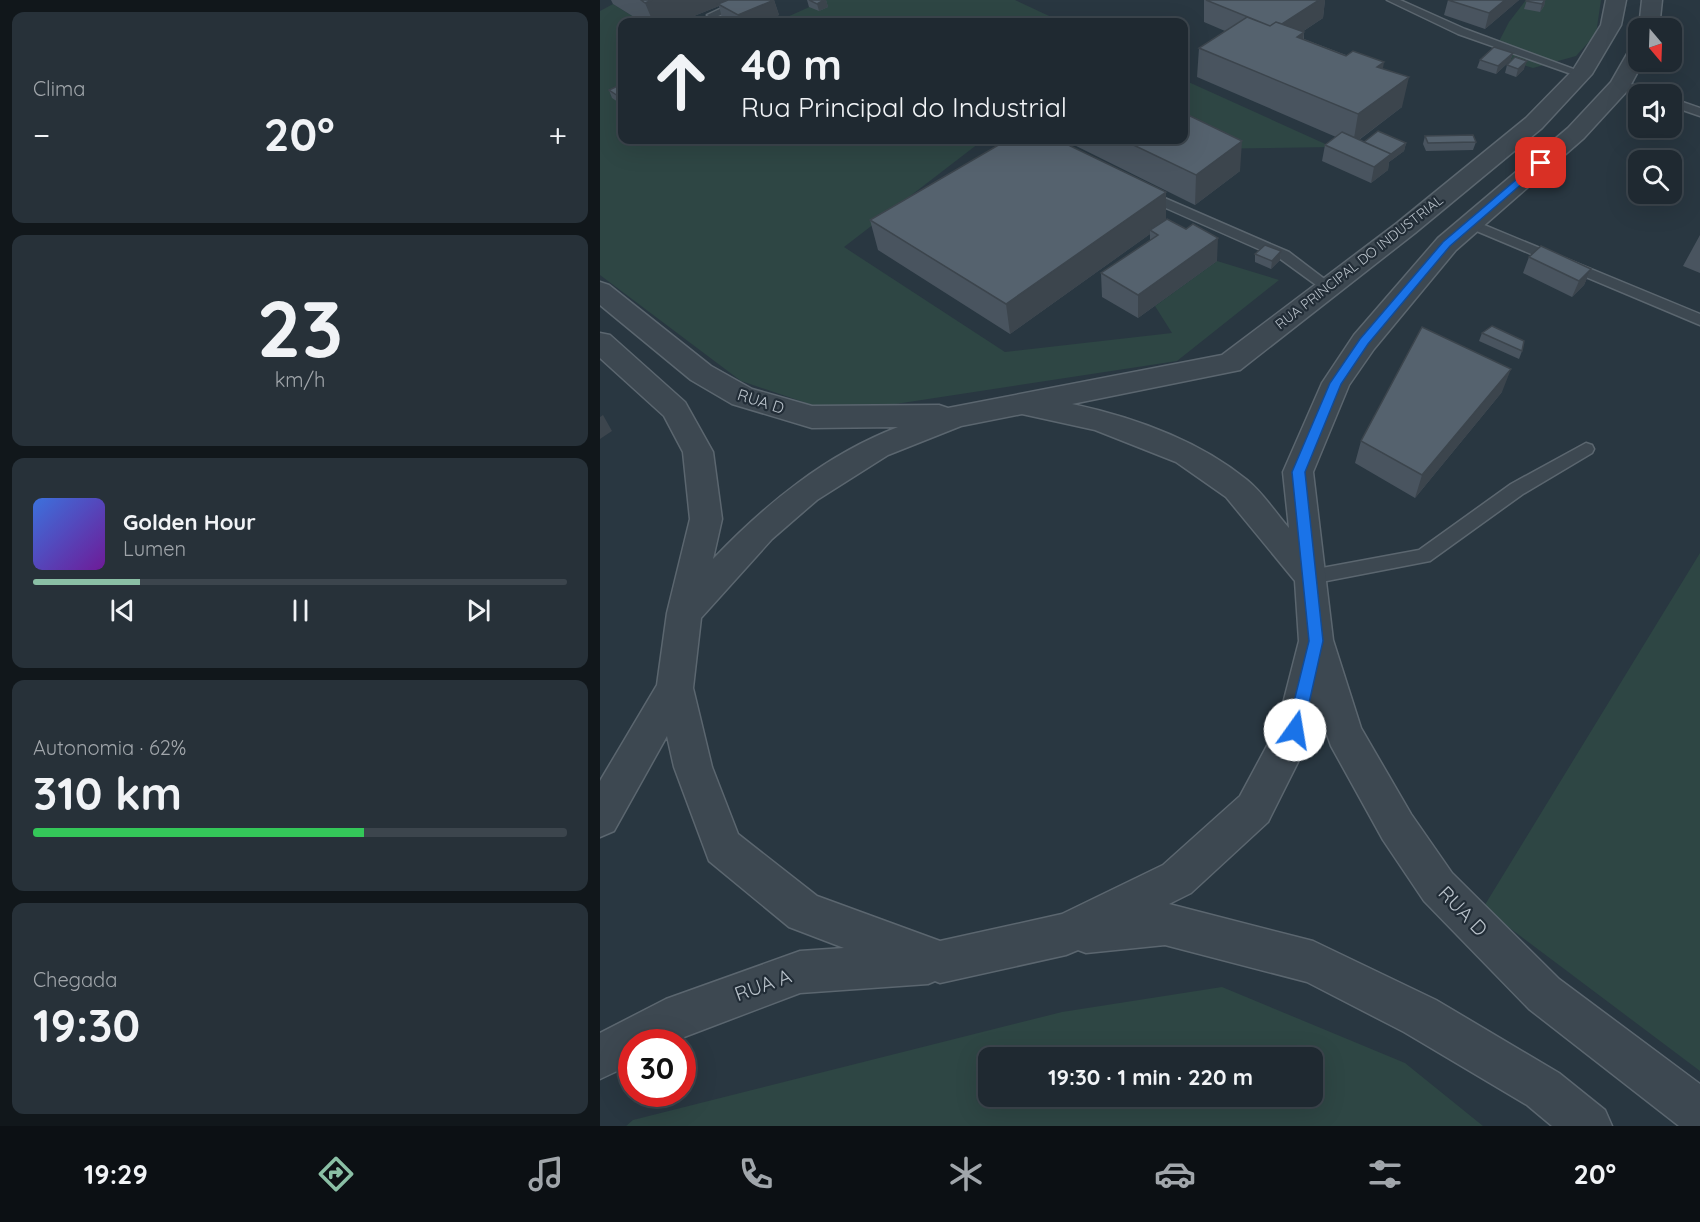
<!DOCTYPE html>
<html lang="pt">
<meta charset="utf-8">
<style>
:root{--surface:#1f2931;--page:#273139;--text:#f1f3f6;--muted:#a1a6ab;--line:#3c454d;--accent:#8abfa5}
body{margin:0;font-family:Quicksand,sans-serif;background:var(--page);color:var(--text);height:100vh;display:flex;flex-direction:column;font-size:22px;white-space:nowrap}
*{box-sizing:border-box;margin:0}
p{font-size:20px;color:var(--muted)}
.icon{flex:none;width:33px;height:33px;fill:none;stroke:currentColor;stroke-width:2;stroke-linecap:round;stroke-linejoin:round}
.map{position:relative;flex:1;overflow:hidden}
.sheet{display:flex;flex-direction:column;gap:12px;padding:12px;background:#11171b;width:600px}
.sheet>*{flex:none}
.guide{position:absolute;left:18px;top:18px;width:570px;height:126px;border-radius:12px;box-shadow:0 6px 24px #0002,0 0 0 2px var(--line);background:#1f2931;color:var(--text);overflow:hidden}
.needle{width:39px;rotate:161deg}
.buttons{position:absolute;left:1028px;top:18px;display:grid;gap:12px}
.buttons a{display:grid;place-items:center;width:54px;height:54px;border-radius:12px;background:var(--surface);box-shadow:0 6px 24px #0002,0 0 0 2px var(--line);font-size:30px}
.speed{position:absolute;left:18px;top:1029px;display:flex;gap:12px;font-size:30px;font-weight:700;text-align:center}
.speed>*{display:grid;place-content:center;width:78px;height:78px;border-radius:50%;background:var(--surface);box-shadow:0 6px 24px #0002,0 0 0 2px var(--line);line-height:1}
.speed .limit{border:9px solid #d22;background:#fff;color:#111}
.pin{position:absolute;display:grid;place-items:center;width:51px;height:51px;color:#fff;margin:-26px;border-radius:12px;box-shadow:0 3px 9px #0006}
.me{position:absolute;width:66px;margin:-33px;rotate:13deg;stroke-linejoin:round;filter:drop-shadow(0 0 4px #0008)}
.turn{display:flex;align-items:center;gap:21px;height:126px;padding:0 24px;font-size:27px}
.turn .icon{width:78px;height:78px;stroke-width:2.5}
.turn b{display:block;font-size:42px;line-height:51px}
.big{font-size:45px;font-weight:800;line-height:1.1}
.sheet .widget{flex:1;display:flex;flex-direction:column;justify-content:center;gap:9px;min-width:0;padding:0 21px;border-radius:12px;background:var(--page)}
.sheet .dial{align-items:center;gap:0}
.dial b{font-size:78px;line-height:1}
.song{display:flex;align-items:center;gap:18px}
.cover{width:72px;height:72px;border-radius:9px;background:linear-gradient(135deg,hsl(220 70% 55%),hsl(280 70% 35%))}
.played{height:6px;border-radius:3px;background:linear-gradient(90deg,var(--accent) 20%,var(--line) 20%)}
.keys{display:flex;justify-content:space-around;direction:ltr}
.heat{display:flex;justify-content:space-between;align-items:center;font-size:33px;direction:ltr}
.charge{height:9px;border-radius:4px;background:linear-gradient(90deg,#34c759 62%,var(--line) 0)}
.trip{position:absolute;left:378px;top:1047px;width:345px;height:60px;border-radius:12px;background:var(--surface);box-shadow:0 6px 24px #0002,0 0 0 2px var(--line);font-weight:800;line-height:60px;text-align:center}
.menu{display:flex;height:96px;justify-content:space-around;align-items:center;background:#0c1014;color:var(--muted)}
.menu .icon{width:42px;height:42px}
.menu .current{color:var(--accent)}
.menu b{font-size:27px;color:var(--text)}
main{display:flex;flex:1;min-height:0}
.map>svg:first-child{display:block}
.green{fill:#2e4644;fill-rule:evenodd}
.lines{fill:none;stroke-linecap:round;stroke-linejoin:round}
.service-casing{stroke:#5b666f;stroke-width:3}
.minor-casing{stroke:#5b666f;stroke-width:3}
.service{fill:#3d4851;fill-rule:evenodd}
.minor{fill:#3d4851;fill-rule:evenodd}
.wall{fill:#49545f}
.shaded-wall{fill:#3c454d}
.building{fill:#55626e;stroke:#3c454d;stroke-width:1.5}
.route{fill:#1a73e8;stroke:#114b97;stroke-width:1.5}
.labels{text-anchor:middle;stroke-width:4.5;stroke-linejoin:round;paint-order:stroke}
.far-street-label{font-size:14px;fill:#bac3cb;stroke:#222d37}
.street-label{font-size:16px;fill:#bac3cb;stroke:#222d37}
.near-street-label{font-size:20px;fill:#bac3cb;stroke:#222d37}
</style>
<main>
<section class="sheet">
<div class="widget"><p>Clima</p>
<div class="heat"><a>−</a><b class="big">20°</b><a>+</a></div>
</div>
<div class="widget dial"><b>23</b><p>km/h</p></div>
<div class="widget">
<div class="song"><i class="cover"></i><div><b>Golden Hour</b><p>Lumen</p></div></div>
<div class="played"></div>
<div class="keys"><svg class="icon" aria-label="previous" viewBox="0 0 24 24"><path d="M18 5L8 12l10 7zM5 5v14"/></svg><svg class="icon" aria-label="pause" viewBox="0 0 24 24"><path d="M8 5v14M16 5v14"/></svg><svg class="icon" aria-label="next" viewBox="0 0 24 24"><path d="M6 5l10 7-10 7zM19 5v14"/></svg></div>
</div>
<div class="widget"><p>Autonomia · 62%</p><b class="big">310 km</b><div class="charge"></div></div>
<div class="widget"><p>Chegada</p><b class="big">19:30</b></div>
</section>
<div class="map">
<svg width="1100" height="1126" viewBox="0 0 1100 1126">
<rect width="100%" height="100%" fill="#293741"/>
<path class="green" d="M225 0H415L462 22H176Z
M926 0H1001L996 34 976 56 933 68 892 55 909 22Z
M13 4 42 22H22V140H383L244 247 405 352 572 333 555 306 617 261 679 280 577 361 289 405 218 407 141 381 0 275V11Z
M584 80 732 147 596 149 584 140Z
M1100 553V1071L883 908Z
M622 987 805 1063 883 1126H26L33 1120 462 1012ZM388 1058H712V1096H388Z"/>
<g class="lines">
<g class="service-casing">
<path id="service" d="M139 0H153L116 17 112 18 107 15Z
M787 0H800L865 29 987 74 981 77 977 76 858 34Z
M1020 81 1054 91 1056 94H1039L1016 87V83Z
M1071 98 1100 108V116L1071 106Z
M546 190 689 252 735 287 733 290H723L679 258 541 197 539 194Z
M872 220 1100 314V325L867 227 865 224 867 221Z
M986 443 992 445 994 449 992 453 923 494 830 561 711 584 705 582 702 577 705 572 711 570 819 550 911 484Z"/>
</g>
<g class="minor-casing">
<path id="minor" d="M1006 0H1026L1021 25 992 74 942 128 815 233 640 370 472 404C533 417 598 440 647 480 663 493 675 512 689 528L683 472 722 383 754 335 838 238 968 128 1011 82 1031 47 1038 45V62H1043L1028 90 984 138 856 250 774 349 749 385 713 472 733 640 761 728 811 814 852 873 959 979 1100 1084V1126H1079L929 1009 824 901 783 840 731 746 718 709 714 730 668 822 591 893 569 904 713 941 836 1000 959 1073 1005 1110 1012 1126H952L927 1105 804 1032 707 982 565 945 486 953 478 950 466 955 340 983 335 981 328 984 200 993 71 1042H32V1064L0 1079V1033L66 999 200 951 244 948 189 927 109 861 74 767 67 736 14 831 0 837V781L57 685 67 613 90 519 83 452 64 416 0 358V333L10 335 85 402 113 452 122 519 113 559C166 504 225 455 298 427L212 428 132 404 91 380 0 305V282L9 285 111 366 152 389 212 406 339 405 348 408 622 355 797 223 926 118 973 70 1001 25ZM422 414 495 430 576 462 626 497 695 581 699 641 677 727 640 796 563 865 462 914 340 941 217 896 138 834 112 767 93 688 101 618 172 539 217 500 288 455 361 426Z
M1042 0H1062L1059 28H1039Z"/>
</g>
<use href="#service" class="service"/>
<use href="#minor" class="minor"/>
</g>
<path class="wall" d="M11 0H174L179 15 162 22H111L122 18 119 6 79 22H42L13 4Z
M207 0H226L228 7 219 11 209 7Z
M604 0H725L723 18 702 32H704V39L783 69 802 107 759 140 764 142 806 143 804 151 789 162 788 170 771 183 722 161 725 145 736 137 597 77 599 48 625 31 604 22Z
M848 0H919L885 29 844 15Z
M927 0H945L944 6 940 12 924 9Z
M913 53 910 61 896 74 877 68 880 60Z
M907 65 924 69 916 77 905 73Z
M22 84V104H21L12 98 9 90Z
M825 136 876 142 873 150 826 151 823 144Z
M464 140H584L640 171 595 205Z
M566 192V219L617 261 538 318 502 297 501 273 550 240V234L410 334 278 250 270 220Z
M1100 235V273L1083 266Z
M681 251 680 260 671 269 655 262V254Z
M929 257 991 269 984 285 972 297 923 273Z
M882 333 922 351 919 359 879 341Z
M902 392 815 498 755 463 761 441Z"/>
<path class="shaded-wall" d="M52 0H133L118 4 119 6 79 22H53L45 3Z
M174 0 179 15 162 22H140L138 15Z
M224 0H226L228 7 219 11 217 4Z
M719 0H725L723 18 673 51 676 28Z
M905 0H919L885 29 889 13Z
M945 0 944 6 940 12 942 4Z
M704 32 701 62 697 37Z
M913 53 910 61 896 74 898 66Z
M927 61 924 69 916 77 918 69Z
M784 62 779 92 777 67Z
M809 77 802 107 753 144 758 114Z
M22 94V104H21L18 96Z
M642 141 640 171 595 205 596 175Z
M806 143 804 151 789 162 788 170 771 183 774 167Z
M566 192V222L550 230V234L410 334 406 304Z
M618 238 617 261 538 318V295Z
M681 251 680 260 671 269 672 261Z
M991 269 984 285 972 297 979 281Z
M911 369 902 392 815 498 822 475Z
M3 415 12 431 0 439V417Z"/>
<path class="building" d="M41 0H52L45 3Z
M128 0H174L138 15 118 4Z
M209 0H224L217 4Z
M606 0H719L682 24 676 22 670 26Z
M848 0H905L889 13Z
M927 0H945L942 4 926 1Z
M124 17 134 22H111Z
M647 17 670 26 676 22 704 32 697 37 746 56 753 51 784 62 777 67 809 77 758 114 599 48Z
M894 47 913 53 898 66 880 60Z
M915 57 927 61 918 69 907 65Z
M22 84V94L18 96 9 90Z
M584 113 642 141 596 175 523 140H584Z
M778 131 806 143 791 154 764 142Z
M742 132 791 154 774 167 725 145Z
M873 135 876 142 828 143 825 136Z
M407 140H458L566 192 406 304 270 220Z
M567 219 586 229 593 224 618 238 538 295 501 273 558 235 550 230Z
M665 245 681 251 672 261 655 254Z
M941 246 991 269 979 281 929 257Z
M892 326 924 341 922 351 882 333Z
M822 327 911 369 822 475 761 441Z"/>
<path class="route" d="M938 161 946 163 850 246 768 344 741 384 705 472 723 641 703 730 700 735 695 737 690 735 687 730 709 641 692 472 730 383 760 339 843 242Z"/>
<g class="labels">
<g class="far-street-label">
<text transform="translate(759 262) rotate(-38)" y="5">RUA PRINCIPAL DO INDUSTRIAL</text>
</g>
<g class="street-label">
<text transform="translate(161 401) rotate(18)" y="6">RUA D</text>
</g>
<g class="near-street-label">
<text transform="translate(863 911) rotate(46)" y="7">RUA D</text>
<text transform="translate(163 985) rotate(-20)" y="7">RUA A</text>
</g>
</g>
</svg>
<div class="buttons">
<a><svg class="needle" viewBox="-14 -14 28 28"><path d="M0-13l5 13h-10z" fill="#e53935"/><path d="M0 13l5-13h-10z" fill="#a1a6ab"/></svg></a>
<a><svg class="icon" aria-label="sound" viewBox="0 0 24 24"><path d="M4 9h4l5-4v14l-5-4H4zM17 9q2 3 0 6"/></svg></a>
<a><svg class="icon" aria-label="search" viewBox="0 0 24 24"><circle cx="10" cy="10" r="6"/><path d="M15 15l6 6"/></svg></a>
</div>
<div class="speed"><div class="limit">30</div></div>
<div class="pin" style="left:941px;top:163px;background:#d93025"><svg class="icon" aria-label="arrive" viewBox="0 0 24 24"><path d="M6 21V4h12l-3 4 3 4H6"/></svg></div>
<svg class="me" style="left:695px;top:730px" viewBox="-20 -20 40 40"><circle r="19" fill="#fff"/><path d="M0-13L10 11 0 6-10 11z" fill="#1a73e8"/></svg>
<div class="trip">19:30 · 1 min · 220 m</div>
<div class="guide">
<div class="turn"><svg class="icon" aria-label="ahead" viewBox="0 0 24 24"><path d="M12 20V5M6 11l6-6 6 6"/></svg><div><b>40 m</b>Rua Principal do Industrial</div></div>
</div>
</div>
</main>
<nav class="menu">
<b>19:29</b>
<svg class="icon current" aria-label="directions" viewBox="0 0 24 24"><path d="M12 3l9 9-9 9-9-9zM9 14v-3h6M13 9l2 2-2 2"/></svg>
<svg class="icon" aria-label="music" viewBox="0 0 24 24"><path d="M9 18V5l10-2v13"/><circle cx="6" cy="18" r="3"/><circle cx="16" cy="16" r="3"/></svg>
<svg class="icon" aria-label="phone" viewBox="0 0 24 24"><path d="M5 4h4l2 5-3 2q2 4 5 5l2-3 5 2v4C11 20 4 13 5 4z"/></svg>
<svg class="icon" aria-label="climate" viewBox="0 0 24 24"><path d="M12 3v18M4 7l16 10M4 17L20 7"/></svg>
<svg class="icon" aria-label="car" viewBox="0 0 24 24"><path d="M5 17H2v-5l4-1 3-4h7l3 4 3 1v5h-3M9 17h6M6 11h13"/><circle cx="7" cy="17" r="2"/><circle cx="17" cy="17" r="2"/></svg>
<svg class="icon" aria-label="filters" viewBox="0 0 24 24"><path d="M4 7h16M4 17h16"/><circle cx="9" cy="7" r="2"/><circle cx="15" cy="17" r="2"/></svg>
<b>20°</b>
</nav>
